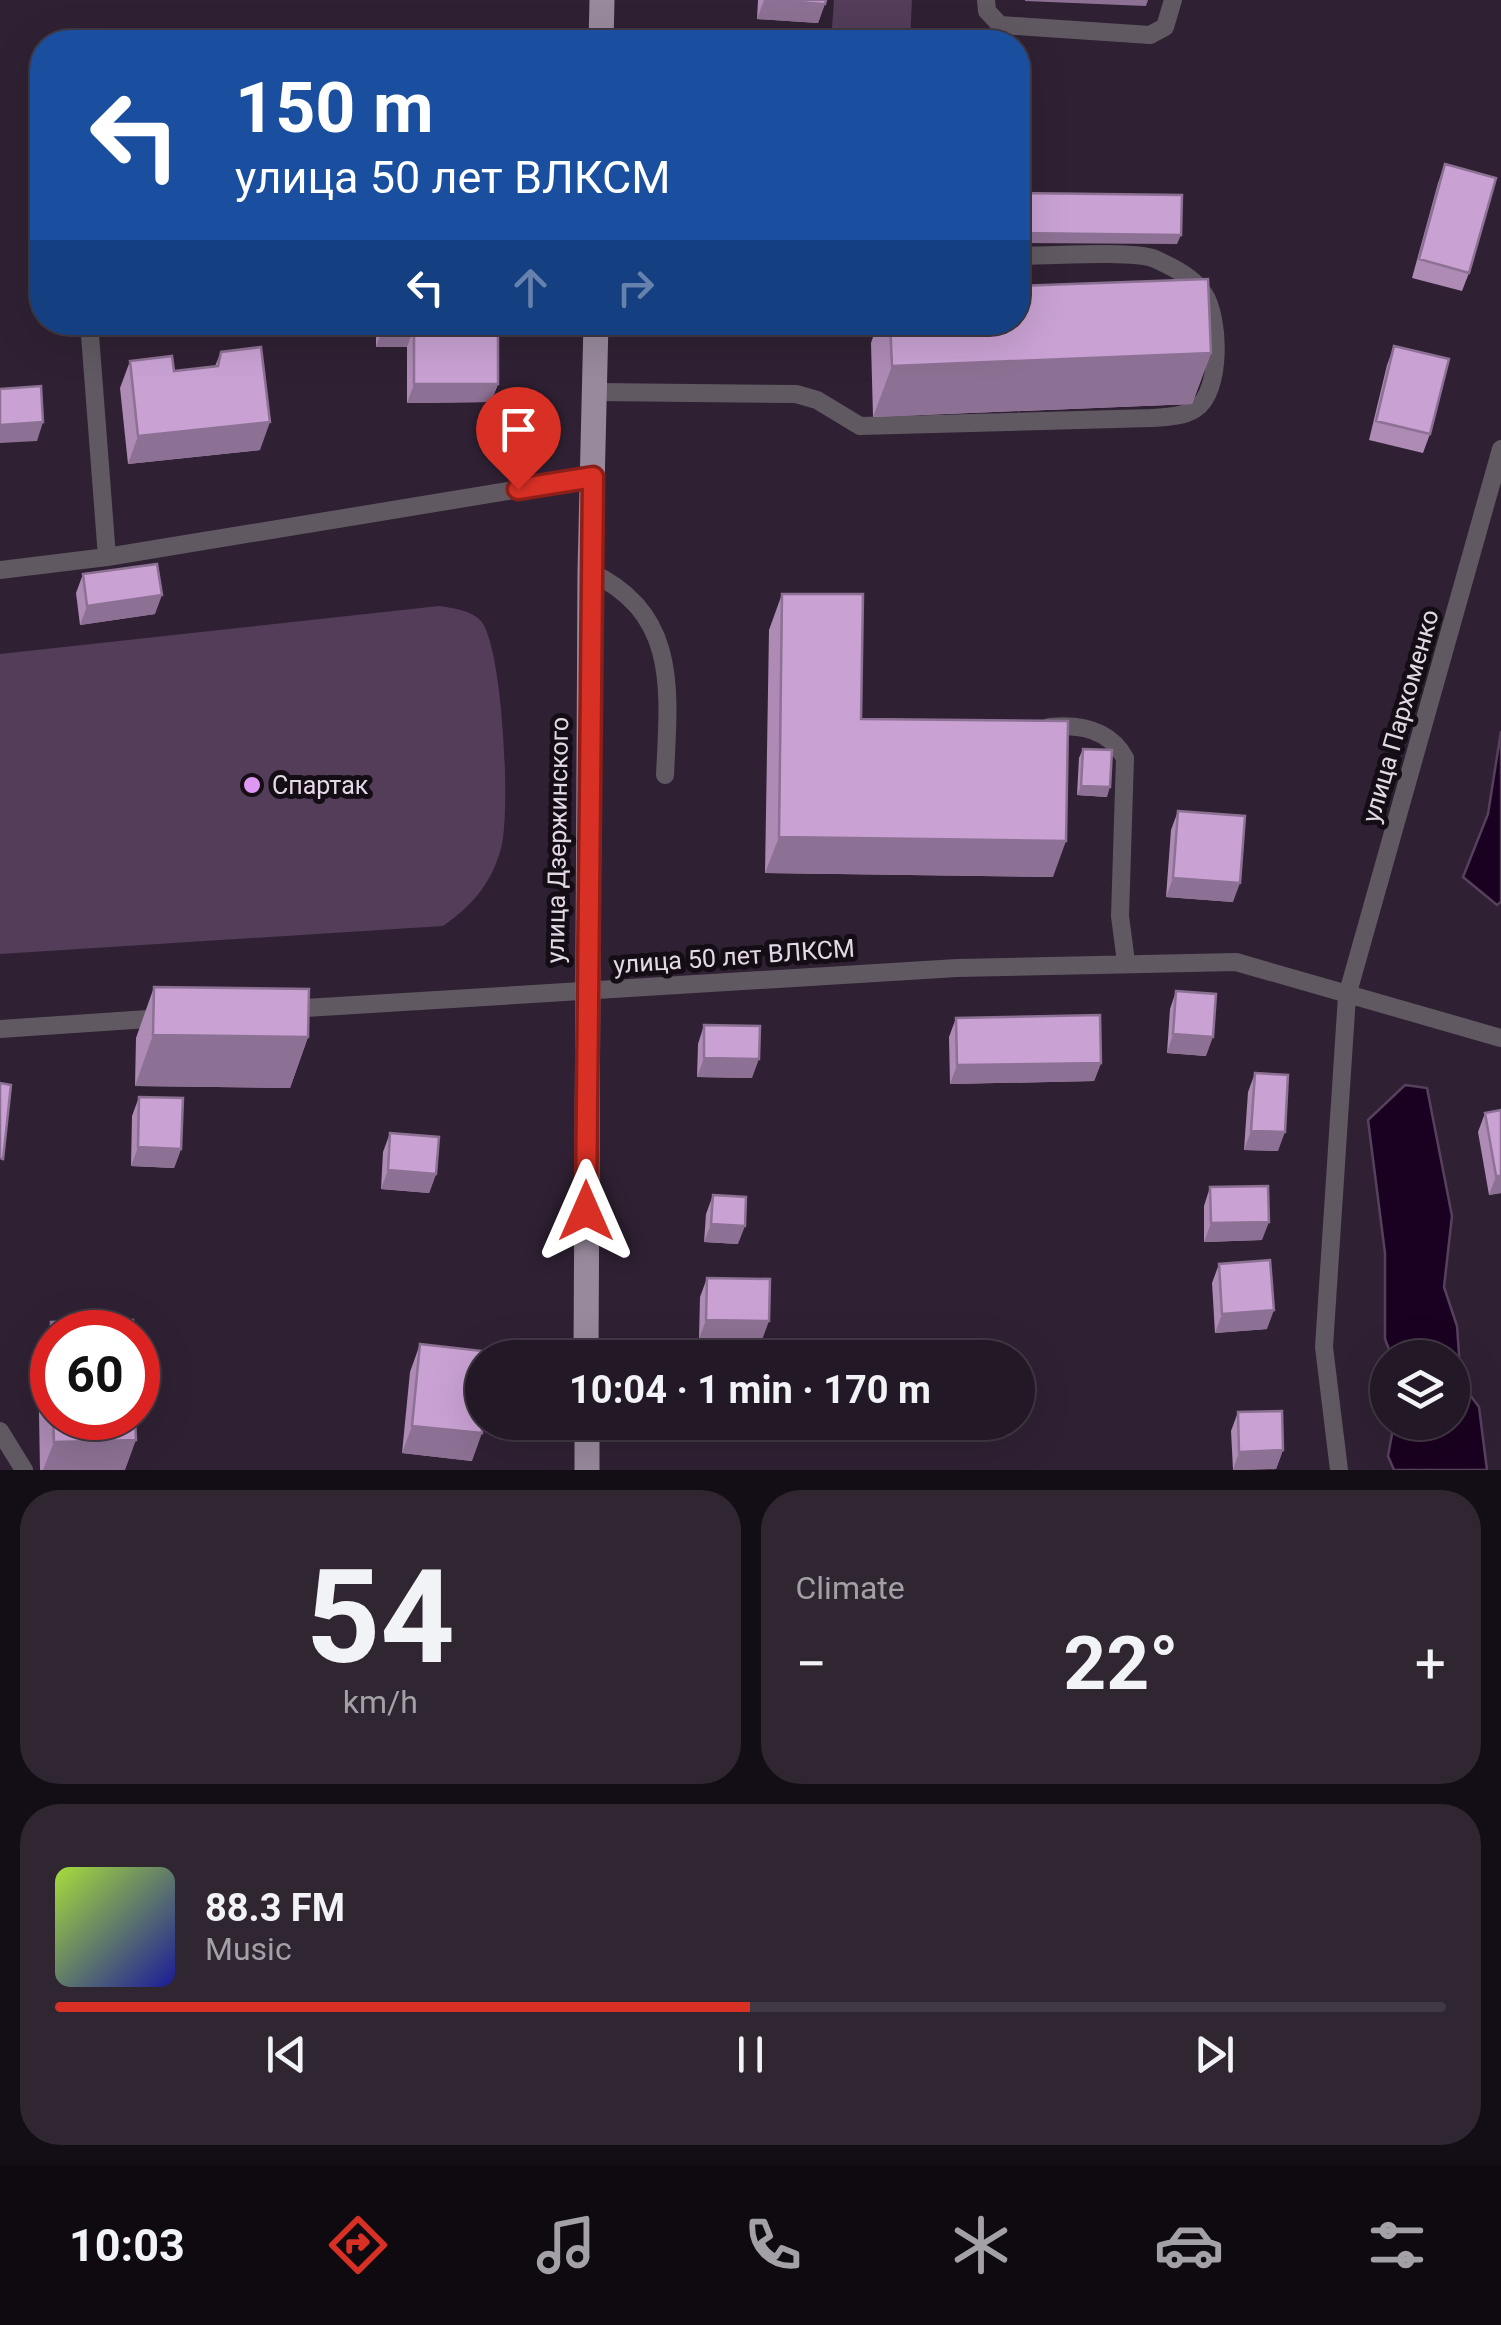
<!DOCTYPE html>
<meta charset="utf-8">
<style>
:root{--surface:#231926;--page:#2f2632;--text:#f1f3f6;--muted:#a3a0a7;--line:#403843;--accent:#d93025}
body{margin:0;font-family:Roboto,sans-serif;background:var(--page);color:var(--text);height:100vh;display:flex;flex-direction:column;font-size:38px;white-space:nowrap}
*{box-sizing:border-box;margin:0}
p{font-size:32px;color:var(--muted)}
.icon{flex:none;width:55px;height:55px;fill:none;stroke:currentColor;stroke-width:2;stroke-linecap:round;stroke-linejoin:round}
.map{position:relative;height:1470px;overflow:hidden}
.sheet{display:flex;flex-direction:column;gap:20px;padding:20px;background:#130e15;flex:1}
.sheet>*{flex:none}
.banner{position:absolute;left:30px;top:30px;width:1000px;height:305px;border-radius:40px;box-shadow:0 10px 40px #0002,0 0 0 2px var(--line);background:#1a4fa0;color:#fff;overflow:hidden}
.buttons{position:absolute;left:1370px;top:1340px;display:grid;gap:20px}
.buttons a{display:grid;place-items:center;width:100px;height:100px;border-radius:50%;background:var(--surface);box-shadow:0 10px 40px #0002,0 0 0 2px var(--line);font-size:50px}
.speed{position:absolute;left:30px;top:1310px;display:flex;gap:20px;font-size:50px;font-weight:700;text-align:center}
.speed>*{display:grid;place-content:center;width:130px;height:130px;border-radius:50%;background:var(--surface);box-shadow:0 10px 40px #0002,0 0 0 2px var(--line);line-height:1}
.speed .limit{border:15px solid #d22;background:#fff;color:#111}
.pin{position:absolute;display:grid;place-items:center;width:85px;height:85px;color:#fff;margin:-102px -42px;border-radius:50% 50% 50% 0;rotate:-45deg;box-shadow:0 0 10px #0007}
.pin .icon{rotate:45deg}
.me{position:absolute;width:110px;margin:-55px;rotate:0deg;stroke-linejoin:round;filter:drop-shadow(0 0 8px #0008)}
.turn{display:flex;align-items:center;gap:35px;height:210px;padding:0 40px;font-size:45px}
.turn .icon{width:130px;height:130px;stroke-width:2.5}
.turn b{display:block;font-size:70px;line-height:85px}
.lanes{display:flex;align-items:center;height:95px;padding:0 40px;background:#0003;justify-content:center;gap:50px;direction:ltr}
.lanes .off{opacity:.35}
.big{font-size:75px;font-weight:700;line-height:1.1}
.sheet .widget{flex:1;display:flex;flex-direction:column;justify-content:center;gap:15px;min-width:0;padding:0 35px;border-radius:40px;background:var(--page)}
.sheet .dial{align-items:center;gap:0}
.dial b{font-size:130px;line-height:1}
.song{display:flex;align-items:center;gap:30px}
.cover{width:120px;height:120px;border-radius:15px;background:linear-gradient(135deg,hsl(80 70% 55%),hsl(240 70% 35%))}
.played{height:10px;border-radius:5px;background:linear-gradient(90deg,var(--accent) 50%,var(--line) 50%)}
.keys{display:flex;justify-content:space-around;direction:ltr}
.heat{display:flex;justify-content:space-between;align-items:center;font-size:55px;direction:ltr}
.sheet .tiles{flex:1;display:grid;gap:20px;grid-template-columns:1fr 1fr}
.widget:last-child{grid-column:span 2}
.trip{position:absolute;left:465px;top:1340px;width:570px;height:100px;border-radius:50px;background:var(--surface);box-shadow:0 10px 40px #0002,0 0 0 2px var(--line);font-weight:700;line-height:100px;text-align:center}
.tab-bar{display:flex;height:160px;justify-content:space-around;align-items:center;background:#0e0a0f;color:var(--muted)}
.tab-bar .icon{width:70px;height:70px}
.tab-bar .on{color:var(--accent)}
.tab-bar b{font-size:45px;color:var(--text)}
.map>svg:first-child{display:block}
.green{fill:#533d59}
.water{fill:#1a0021;stroke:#56415c;stroke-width:2.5}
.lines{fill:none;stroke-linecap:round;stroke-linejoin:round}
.lane{stroke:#605962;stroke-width:18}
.primary{stroke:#988a9c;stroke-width:25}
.wall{fill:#ad8bb5}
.shaded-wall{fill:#8d7194}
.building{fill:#c9a2d3;stroke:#8d7194;stroke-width:2.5}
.route-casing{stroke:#8d1f18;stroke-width:25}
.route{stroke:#d93025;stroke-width:18}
.poi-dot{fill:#df98f1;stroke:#140d15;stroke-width:4}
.labels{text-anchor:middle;stroke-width:10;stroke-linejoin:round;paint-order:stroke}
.street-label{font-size:25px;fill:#e3d9e5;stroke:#140d15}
.poi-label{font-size:25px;fill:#e3d9e5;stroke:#140d15;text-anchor:start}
</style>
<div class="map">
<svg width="1501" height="1470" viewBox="0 0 1501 1470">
<rect width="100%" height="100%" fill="#2f2133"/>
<path class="green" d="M834 0H912L910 42H831Z
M439 606C453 608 471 610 481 621 503 647 511 814 501 848 492 883 472 906 443 926L0 954V654Z"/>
<path class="water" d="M1501 731V902L1497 905 1463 877 1488 814Z
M1405 1085 1427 1088 1452 1216 1444 1287 1457 1326 1461 1383 1479 1407 1487 1470H1394L1388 1456 1394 1423 1452 1422V1358L1392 1357 1385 1339V1253L1368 1120Z"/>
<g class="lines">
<path class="lane" d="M986 0 987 11 1000 25 1150 35 1165 27 1173 0
M89 322 107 557
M595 392 796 394 817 400 860 426 1151 418C1166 417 1182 417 1195 409 1222 392 1220 318 1204 294 1194 277 1172 267 1155 259 1132 250 1047 256 1018 256
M0 570 107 557 593 477
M590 572C679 613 669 690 665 775
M1049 727C1080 724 1109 729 1125 758L1120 916 1126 962
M289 1009 957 968 1236 962 1501 1038
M0 1029 163 1018
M0 1431 24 1470
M1339 1470 1324 1347 1347 996 1501 449"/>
<path class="primary" d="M601 42 602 0
M586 1358 590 572 596 322
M587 1422V1470"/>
</g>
<path class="wall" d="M758 0H826L818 23 757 19Z
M1445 164 1469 273 1462 291 1412 278 1438 183Z
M376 322H469V326L498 384 491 402 407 403V347H376Z
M878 322H1018L1211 353 1192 404 873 417 871 343Z
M1394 346 1430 434 1423 453 1369 440 1387 365Z
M221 352 260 450 128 464 120 388 130 361 174 371 215 366Z
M83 574 155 614 80 625 76 593Z
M782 594 861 719 1053 877 765 873 769 630Z
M1083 749 1107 797 1077 795 1079 758Z
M1178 811 1233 902 1166 897 1171 830Z
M154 987 308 1037 290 1088 135 1086 136 1038Z
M1176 991 1206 1056 1167 1053 1170 1009Z
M956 1018 1101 1063 1094 1081 950 1084 949 1037Z
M704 1025 752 1078 697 1077 698 1044Z
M1255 1073 1278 1151 1244 1150 1248 1092Z
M139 1097 181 1149 174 1168 131 1166 132 1116Z
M1485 1113 1501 1193 1489 1195 1478 1132Z
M390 1133 436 1174 429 1193 381 1189 383 1152Z
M1210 1187 1262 1240 1204 1242V1206Z
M713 1195 738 1244 704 1242 706 1214Z
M1219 1264 1267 1329 1215 1333 1212 1283Z
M707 1278 762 1340 699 1339 700 1297Z
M51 1322 125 1470H40L38 1358Z
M420 1344 472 1461 402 1453 410 1372Z
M1238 1412 1283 1450 1276 1469 1233 1470 1231 1431Z"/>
<path class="shaded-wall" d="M764 0 825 4 818 23 757 19Z
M1025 0H1148L1146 6 1025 1Z
M1018 233 1181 235 1177 244 1018 243Z
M383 328H414L407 347H376Z
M1211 353 1192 404 873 417 892 366Z
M414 384H498L491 402 407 403Z
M43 422 37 441 0 443V425Z
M270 422 260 450 128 464 138 436Z
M162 595 155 614 80 625 87 606Z
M1081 786 1110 787 1107 797 1077 795Z
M779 837 1066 841 1053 877 765 873Z
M1173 878 1240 883 1233 902 1166 897Z
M1173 1034 1213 1037 1206 1056 1167 1053Z
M153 1035 308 1037 290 1088 135 1086Z
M704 1058 759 1059 752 1078 697 1077Z
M1101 1063 1094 1081 950 1084 957 1065Z
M1251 1131 1285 1132 1278 1151 1244 1150Z
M138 1147 181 1149 174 1168 131 1166Z
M388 1170 436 1174 429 1193 381 1189Z
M1496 1176H1501V1193L1489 1195Z
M1269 1222 1262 1240 1204 1242 1211 1223Z
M711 1224 745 1226 738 1244 704 1242Z
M1274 1310 1267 1329 1215 1333 1222 1314Z
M706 1320 769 1321 762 1340 699 1339Z
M412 1426 482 1433 472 1461 402 1453Z
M136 1440 125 1470H43L54 1442Z
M1283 1450 1276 1469 1233 1470 1239 1452Z"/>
<path class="building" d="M764 0H826L825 4Z
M1445 164 1496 178 1469 273 1419 259Z
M1018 193 1182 195 1181 235 1018 233Z
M1208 279 1211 353 892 366 890 322H1018V286Z
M383 322H469V326H498V384H414V328H383Z
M1394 346 1449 359 1430 434 1376 421Z
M261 347 270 422 138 436 130 361 172 356 174 371 218 366 221 352Z
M41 386 43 422 0 425V389Z
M157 564 162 595 87 606 83 574Z
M782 594H863L861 719 1068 721 1066 841 779 837Z
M1083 749 1112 750 1110 787 1081 786Z
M1178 811 1245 816 1240 883 1173 878Z
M154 987 309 989 308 1037 153 1035Z
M1176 991 1216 994 1213 1037 1173 1034Z
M1100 1015 1101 1063 957 1065 956 1018Z
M704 1025 760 1026 759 1059 704 1058Z
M1255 1073 1288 1075 1285 1132 1251 1131Z
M0 1083 11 1085 3 1159 0 1158Z
M139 1097 183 1098 181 1149 138 1147Z
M1501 1110V1176H1496L1485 1113Z
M390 1133 439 1137 436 1174 388 1170Z
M1268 1186 1269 1222 1211 1223 1210 1187Z
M713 1195 746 1197 745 1226 711 1224Z
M1270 1260 1274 1310 1222 1314 1219 1264Z
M707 1278 770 1279 769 1321 706 1320Z
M133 1320 134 1332H52V1384L51 1322Z
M420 1344 491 1352V1358H482V1433L412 1426Z
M718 1353 756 1355V1358H718Z
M1282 1411 1283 1450 1239 1452 1238 1412Z
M53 1418H135L136 1440 54 1442Z"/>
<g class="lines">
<g class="route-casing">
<path id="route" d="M518 489 593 477 586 1211"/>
</g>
<use href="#route" class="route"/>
</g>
<circle class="poi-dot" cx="252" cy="785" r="10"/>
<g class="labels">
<g class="street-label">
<text transform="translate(1400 716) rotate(-74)" y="9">улица Пархоменко</text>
<text transform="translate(557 840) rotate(-89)" y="9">улица Дзержинского</text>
<text transform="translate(734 956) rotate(-4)" y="9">улица 50 лет ВЛКСМ</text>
</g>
<g class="poi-label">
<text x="272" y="794">Спартак</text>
</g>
</g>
</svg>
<div class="buttons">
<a><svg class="icon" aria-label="layers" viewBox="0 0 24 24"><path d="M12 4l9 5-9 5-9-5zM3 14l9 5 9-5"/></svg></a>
</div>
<div class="speed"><div class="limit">60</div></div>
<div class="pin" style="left:518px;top:489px;background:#d93025"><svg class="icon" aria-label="arrive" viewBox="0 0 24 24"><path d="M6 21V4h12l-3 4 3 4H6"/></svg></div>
<svg class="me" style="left:586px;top:1211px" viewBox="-20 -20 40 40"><path d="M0-17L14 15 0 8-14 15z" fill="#d93025" stroke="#fff" stroke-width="4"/></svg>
<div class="trip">10:04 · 1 min · 170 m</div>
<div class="banner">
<div class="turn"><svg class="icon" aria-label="left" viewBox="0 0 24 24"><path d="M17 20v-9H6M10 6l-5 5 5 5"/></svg><div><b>150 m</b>улица 50 лет ВЛКСМ</div></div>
<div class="lanes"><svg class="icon" aria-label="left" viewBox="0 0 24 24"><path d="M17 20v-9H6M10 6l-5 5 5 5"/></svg><svg class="icon off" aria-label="ahead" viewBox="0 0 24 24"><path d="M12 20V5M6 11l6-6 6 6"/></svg><svg class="icon off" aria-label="right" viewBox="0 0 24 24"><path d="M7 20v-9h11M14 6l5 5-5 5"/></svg></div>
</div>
</div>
<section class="sheet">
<div class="tiles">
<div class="widget dial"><b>54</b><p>km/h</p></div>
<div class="widget"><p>Climate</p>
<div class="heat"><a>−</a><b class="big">22°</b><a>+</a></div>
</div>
<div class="widget">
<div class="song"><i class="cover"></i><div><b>88.3 FM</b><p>Music</p></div></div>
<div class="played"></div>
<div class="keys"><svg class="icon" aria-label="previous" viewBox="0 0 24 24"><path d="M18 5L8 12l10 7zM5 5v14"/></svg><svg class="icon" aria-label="pause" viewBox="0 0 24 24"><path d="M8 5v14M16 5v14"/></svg><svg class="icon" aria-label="next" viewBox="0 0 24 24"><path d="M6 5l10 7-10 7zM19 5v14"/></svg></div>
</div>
</div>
</section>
<nav class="tab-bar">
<b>10:03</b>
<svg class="icon on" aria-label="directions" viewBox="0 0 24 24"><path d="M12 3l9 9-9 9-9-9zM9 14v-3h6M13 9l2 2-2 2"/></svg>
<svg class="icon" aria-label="music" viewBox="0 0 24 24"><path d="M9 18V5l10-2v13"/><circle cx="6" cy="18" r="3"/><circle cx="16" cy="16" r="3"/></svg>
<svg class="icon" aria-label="phone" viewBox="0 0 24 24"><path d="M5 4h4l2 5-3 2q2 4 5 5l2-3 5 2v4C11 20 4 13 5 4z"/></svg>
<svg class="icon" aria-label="climate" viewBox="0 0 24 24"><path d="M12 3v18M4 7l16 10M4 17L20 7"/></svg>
<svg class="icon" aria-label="car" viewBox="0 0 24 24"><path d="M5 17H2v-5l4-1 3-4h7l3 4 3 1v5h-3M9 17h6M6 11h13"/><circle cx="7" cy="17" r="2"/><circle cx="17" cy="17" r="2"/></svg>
<svg class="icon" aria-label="filters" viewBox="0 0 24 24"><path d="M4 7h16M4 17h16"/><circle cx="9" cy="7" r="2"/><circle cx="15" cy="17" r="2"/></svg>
</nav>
